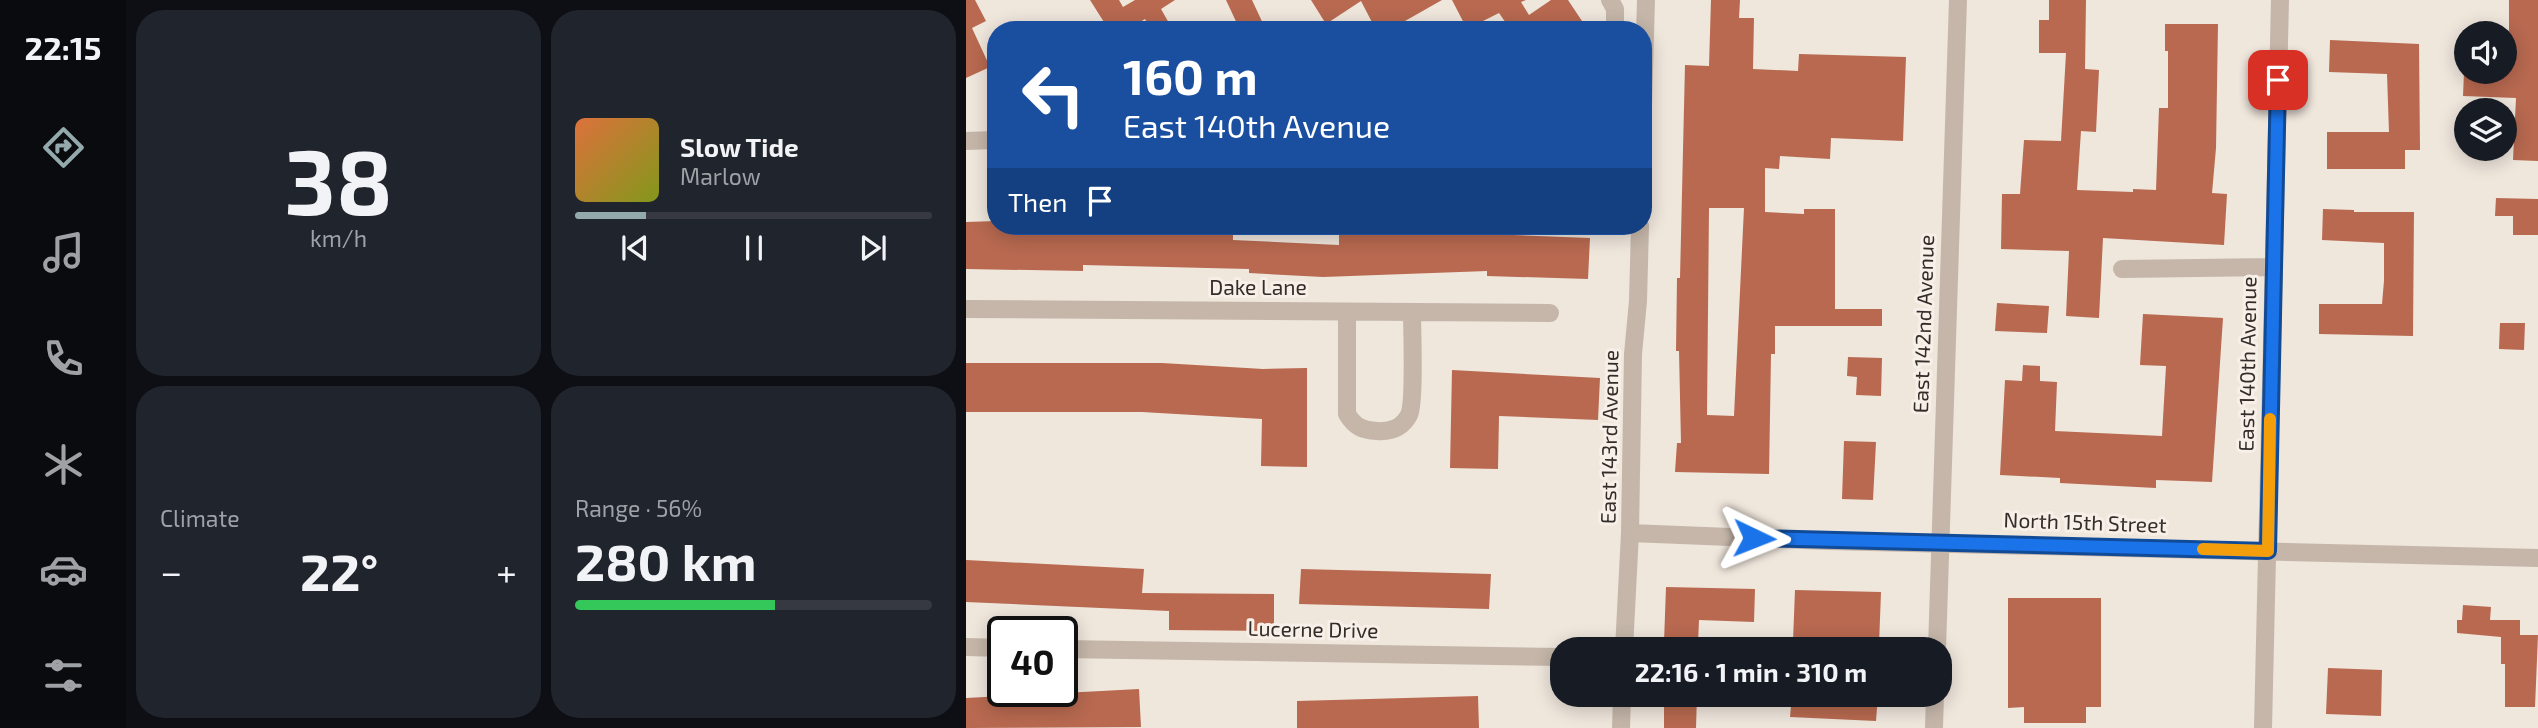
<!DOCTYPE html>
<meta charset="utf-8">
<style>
:root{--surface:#171b24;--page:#20242c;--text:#f1f3f6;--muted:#9ea1a6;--line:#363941;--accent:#94a9ab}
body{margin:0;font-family:"Exo 2",sans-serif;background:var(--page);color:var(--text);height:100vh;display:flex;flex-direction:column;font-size:26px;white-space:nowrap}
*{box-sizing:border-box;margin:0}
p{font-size:23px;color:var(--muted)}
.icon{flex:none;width:38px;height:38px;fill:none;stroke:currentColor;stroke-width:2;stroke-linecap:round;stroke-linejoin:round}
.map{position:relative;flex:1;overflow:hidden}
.panel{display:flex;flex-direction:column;gap:10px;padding:10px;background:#0d0f14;width:840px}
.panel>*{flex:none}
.hud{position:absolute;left:21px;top:21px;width:665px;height:214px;border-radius:28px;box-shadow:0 4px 18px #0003;background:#1a4fa0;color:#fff;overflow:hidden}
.tools{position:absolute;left:1488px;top:21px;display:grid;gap:14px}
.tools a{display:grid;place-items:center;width:63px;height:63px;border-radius:50%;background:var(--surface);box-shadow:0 4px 18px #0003;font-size:35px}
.speed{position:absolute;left:21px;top:616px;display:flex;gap:14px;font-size:35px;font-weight:700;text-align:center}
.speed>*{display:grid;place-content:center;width:91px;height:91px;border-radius:50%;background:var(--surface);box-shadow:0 4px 18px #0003;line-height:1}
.speed .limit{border:4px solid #111;border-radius:10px;background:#fff;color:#111}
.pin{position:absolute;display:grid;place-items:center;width:60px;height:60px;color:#fff;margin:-30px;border-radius:14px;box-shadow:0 4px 10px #0006}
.me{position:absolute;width:77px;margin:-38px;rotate:92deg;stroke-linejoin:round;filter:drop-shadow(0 0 5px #0008)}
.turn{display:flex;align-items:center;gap:24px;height:147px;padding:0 21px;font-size:32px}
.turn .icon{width:91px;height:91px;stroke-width:2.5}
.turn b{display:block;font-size:49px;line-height:60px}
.then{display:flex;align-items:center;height:66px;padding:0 21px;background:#0003;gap:14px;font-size:26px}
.big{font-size:52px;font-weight:700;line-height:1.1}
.panel .tile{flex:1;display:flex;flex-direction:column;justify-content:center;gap:10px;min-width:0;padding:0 24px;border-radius:28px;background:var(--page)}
.panel .dial{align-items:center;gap:0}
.dial b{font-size:91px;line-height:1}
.song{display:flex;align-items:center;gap:21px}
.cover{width:84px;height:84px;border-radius:10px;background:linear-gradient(135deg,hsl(20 70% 55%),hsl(70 70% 35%))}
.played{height:7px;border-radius:4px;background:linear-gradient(90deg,var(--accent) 20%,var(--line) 20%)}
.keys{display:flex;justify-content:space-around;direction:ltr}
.heat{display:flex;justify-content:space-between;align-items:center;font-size:38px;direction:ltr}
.charge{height:10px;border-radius:5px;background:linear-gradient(90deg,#34c759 56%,var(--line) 0)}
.panel .tiles{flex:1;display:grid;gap:10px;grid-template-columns:repeat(2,1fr)}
.trip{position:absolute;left:584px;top:637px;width:402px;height:70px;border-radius:28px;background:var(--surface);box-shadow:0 4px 18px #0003;font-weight:700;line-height:70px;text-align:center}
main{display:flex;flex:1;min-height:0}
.tab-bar{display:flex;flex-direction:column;width:126px;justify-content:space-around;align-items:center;background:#090b0e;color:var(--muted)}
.tab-bar .icon{width:49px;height:49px}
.tab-bar .on{color:var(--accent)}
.tab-bar b{font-size:32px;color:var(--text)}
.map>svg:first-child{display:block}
.building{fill:#b86950;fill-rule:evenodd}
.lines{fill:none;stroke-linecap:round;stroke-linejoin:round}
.minor{stroke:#c5b6a9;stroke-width:18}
.tertiary{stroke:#c5b6a9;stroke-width:18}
.route-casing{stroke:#114b97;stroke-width:18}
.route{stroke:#1a73e8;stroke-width:12}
.slow{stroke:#f59e0b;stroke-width:12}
.labels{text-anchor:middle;stroke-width:6;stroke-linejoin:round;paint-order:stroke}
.street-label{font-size:21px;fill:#342c28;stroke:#f7f0e8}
</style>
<main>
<nav class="tab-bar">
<b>22:15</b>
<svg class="icon on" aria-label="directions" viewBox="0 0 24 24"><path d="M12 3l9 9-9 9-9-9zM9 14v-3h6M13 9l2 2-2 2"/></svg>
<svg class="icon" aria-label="music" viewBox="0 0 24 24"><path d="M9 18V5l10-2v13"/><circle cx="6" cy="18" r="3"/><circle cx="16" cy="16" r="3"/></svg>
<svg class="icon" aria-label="phone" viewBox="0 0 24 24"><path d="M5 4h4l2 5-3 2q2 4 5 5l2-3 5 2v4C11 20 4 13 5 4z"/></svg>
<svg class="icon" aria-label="climate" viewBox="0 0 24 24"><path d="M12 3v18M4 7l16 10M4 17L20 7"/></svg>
<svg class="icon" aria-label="car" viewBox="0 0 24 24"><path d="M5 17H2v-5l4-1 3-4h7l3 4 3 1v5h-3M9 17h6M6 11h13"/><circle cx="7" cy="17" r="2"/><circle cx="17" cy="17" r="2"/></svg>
<svg class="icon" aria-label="filters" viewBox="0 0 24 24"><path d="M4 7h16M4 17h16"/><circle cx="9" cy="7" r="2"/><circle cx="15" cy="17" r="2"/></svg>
</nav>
<section class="panel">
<div class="tiles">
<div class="tile dial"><b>38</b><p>km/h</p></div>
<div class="tile">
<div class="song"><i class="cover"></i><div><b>Slow Tide</b><p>Marlow</p></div></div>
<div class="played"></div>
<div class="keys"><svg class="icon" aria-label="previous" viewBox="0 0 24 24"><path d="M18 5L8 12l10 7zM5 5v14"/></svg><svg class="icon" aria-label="pause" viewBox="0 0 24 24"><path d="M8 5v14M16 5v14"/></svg><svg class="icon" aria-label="next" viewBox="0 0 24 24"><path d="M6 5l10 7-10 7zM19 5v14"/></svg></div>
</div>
<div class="tile"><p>Climate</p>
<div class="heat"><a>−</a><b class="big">22°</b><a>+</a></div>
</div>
<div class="tile"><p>Range · 56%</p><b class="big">280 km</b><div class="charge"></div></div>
</div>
</section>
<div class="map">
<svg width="1572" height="728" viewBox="0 0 1572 728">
<rect width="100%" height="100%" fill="#efe6dc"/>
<path class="building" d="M0 0H9L20 21 6 28 24 67 0 78Z
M124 0H153L157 7 169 0H209L195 9 207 30H185L179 19 161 30H143Z
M260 0H286L300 30H274Z
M345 0H476L432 25 434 30H410L395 1 360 24Z
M486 0H560L555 2 563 15 585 0H602L622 30H542L544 29 533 13 501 29Z
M745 0H774L773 18H788L787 69 832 71 833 54 940 57 937 141 865 138 864 159 814 156 813 169 799 168V212L838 214V209H869V309H916V326H809V354H805L803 474 709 472 711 443H715L713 351H710L711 278H714L719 65 743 66ZM743 208H778L768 416 741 415Z
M1083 0H1120L1119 69 1133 70 1130 132 1115 131 1111 190 1167 192V189L1190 190 1193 108H1202V51H1199V24H1252L1250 148 1246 193 1261 194 1258 245 1137 238 1133 318 1100 316 1103 251 1035 249 1036 194H1054L1058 140 1095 141 1100 53H1073V20H1083Z
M1543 0H1572V161L1547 160 1550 98 1497 96 1498 72H1538L1540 31H1543Z
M1364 40 1453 44 1454 150H1439V169H1361V132H1423L1421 74 1363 72Z
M1530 198 1572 199V235H1547V216H1529Z
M1357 209 1388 210V212H1448L1447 336 1353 334V304H1416L1418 281V243L1356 240Z
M30 221V226H267V240L373 245V228L495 226 496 233 624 238 622 279 521 276V271L357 277 283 273V269L117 265V271L0 269V222Z
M1031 303 1083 306 1081 333 1029 331Z
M1177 314 1257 318 1246 482 1190 480V488L1094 483V478L1034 475 1039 380 1056 381 1057 365 1074 366V381L1091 382 1089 431 1196 436 1200 366 1174 365Z
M1534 323H1559L1558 350 1533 349Z
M882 357 916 358 915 396 890 395 891 377 881 376Z
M0 363H196L297 369 341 368V467L295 466 296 419 176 412H0Z
M486 370 634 378 632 420 533 416 532 469 484 468Z
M878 441 910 442 907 500 876 499Z
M0 560 178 569 176 593 308 594V631L203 630V611L0 602Z
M335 569 525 574 523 609 333 604Z
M700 587 789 589 788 622 733 620 732 643 698 642Z
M829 590 915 592 913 645 827 641Z
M1042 598H1135V707H1120V723H1058V707L1042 708Z
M1497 605 1525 607 1524 620H1554V635H1572L1569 707H1539V664H1535V637L1491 633V620H1496Z
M1362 668 1416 670 1415 716 1360 714Z
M173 689 175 727 0 728V698Z
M698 695H731L730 728H698Z
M826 695H912L910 721 824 717Z
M512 696 513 728H331V701Z"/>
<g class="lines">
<path class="minor" d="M644 0 649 9V30
M0 141 30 140
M1156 269 1306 267
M0 309 584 313
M381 312V414C389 427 396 430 411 431 425 432 436 428 443 415 449 402 446 330 446 312
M0 647 37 648
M96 649 597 657
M658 649 664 533
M971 649 992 0
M655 728 656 695
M968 728 969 695
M1297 728 1314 0"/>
<path class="tertiary" d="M677 105 680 0
M674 226 672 301 667 354 664 533 863 541 1572 558"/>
</g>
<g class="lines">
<g class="route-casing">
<path id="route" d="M788 538 1302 551 1312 80"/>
</g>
<use href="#route" class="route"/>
<path class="slow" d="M1237 549 1302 551 1304 419"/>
</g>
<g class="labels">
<g class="street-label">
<text x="292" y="295">Dake Lane</text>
<text transform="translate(958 324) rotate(-88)" y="7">East 142nd Avenue</text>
<text transform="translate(1282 364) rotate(-89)" y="7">East 140th Avenue</text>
<text transform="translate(644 437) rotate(-89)" y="7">East 143rd Avenue</text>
<text transform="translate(1119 523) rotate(2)" y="7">North 15th Street</text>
<text transform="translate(347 630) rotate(1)" y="7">Lucerne Drive</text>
</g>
</g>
</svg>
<div class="tools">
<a><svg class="icon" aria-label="sound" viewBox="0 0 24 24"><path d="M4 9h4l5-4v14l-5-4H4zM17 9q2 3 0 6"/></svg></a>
<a><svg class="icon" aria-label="layers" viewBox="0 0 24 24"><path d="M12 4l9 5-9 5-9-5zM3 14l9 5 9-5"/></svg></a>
</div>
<div class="speed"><div class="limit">40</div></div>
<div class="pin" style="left:1312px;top:80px;background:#d93025"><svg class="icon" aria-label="arrive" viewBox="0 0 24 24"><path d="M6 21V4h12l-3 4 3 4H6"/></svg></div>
<svg class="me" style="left:788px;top:538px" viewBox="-20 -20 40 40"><path d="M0-17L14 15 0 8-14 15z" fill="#1a73e8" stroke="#fff" stroke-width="4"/></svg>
<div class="trip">22:16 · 1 min · 310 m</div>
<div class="hud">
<div class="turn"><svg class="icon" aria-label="left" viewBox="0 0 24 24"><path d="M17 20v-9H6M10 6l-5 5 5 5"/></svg><div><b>160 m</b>East 140th Avenue</div></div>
<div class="then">Then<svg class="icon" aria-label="arrive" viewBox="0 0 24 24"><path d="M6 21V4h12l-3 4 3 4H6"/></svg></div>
</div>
</div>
</main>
